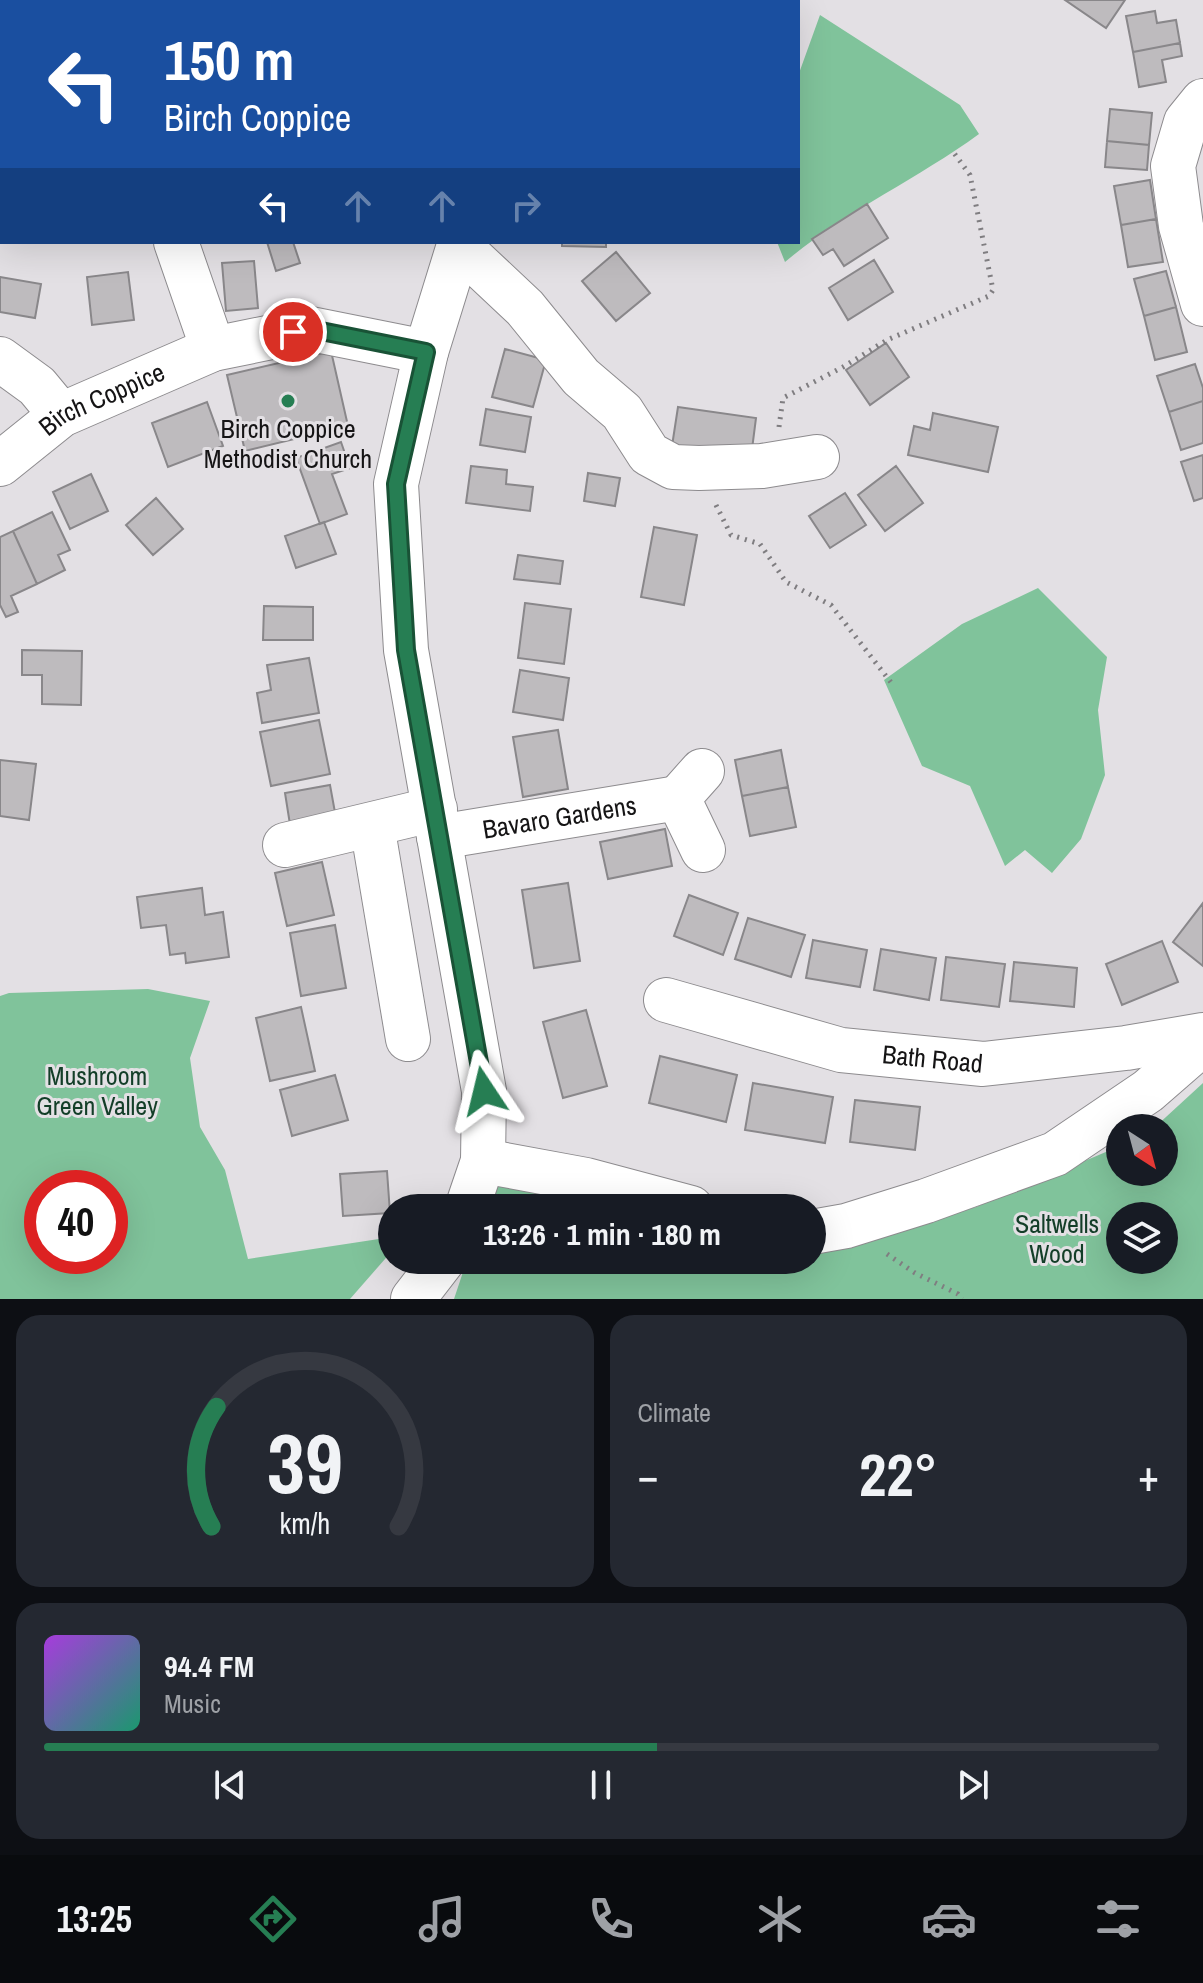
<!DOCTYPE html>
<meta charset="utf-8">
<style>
:root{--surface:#171b24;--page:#242831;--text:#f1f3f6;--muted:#9ea1a6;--line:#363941;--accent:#267e53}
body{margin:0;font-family:"Archivo Narrow",sans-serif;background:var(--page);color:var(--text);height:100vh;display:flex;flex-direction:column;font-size:30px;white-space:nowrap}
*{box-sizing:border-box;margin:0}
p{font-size:26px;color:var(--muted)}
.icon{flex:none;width:44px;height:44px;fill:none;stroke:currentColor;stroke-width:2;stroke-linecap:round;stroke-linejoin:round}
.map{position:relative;height:1299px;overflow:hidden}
.details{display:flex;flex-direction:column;gap:16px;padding:16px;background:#0d0f14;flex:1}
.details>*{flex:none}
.guide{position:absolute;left:0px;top:0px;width:800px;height:244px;box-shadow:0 8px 32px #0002;background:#1a4fa0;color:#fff;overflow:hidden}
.needle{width:52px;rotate:144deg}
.fabs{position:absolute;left:1106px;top:1114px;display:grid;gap:16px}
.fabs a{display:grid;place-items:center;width:72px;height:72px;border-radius:50%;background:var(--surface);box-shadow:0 8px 32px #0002;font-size:40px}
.speed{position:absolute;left:24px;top:1170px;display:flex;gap:16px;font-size:40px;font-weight:700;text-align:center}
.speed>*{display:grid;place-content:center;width:104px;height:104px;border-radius:50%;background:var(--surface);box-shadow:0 8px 32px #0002;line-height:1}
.speed .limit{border:12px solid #d22;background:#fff;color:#111}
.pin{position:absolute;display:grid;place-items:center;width:68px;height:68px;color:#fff;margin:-34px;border:4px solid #fff;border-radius:50%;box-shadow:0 2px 8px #0007}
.me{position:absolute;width:88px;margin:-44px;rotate:350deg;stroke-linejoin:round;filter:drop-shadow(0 0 6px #0008)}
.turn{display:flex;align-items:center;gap:28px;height:168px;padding:0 32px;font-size:36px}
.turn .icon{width:104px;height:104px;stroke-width:2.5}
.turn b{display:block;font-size:56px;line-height:68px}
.lanes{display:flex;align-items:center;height:76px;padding:0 32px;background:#0003;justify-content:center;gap:40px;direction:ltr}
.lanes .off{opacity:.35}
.big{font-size:60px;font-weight:800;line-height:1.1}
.details .card{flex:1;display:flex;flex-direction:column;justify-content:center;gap:12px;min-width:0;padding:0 28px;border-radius:24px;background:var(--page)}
.details .dial{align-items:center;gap:0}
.dial svg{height:208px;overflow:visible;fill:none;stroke:var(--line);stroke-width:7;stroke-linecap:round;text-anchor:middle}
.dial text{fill:var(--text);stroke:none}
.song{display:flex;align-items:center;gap:24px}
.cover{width:96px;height:96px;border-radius:12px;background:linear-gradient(135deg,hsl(280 70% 55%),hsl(160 70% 35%))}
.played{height:8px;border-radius:4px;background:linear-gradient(90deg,var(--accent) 55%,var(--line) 55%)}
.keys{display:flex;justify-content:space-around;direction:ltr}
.heat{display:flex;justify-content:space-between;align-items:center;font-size:44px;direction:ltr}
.details .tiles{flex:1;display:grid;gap:16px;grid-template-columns:1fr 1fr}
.card:last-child{grid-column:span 2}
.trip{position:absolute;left:378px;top:1194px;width:448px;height:80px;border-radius:40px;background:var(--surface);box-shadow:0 8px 32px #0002;font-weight:800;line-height:80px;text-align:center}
.dock{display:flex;height:128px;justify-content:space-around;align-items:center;background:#090b0e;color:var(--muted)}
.dock .icon{width:56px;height:56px}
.dock .active{color:var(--accent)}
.dock b{font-size:36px;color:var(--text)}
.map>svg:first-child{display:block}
.green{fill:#80c39b;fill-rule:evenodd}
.building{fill:#bebbbe;stroke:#89878a;stroke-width:2}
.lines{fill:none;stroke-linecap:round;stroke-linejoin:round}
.minor-casing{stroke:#8d8b8e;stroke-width:46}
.path{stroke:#7f7d80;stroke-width:5;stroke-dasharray:2 6;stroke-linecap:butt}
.minor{stroke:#fff;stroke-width:44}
.route-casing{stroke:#195236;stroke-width:20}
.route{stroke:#267e53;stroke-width:14}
.poi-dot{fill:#267e53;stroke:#e3e0e4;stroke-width:3}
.labels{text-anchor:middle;stroke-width:6;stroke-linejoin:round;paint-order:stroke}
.street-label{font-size:26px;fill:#151415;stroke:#e3e0e4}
.poi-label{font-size:26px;fill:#151415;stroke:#e3e0e4}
.park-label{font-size:26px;fill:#133e28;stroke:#e3e0e4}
</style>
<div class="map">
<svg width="1203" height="1299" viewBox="0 0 1203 1299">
<rect width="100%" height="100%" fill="#e3e0e4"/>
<path class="green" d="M820 15 960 105 979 134C916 180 844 212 785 262L777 242H798V76Z
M1038 588 1107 657 1098 710 1105 775 1081 839 1052 873 1025 850 1005 866 970 786 922 766 884 680 962 624Z
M148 989 210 1001 190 1058 200 1127 225 1170 248 1259 392 1237V1251L350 1299H0V996L9 993ZM42 1188H110V1256H42Z
M1203 1083V1299H454L467 1260H812V1254L976 1207 1120 1146V1172H1164V1128H1154ZM1120 1216H1164V1260H1120Z
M493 1178 600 1208H483Z"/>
<path class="building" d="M1065 0H1125L1106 28Z
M1155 11 1157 23 1176 20 1180 43 1133 52 1126 16Z
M1180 43 1182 56 1162 60 1166 82 1139 87 1133 52Z
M1110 109 1152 113 1149 145 1107 141Z
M1107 141 1149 145 1147 170 1105 167Z
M1150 180 1156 219 1121 225 1114 186Z
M867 204 888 238 844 266 833 249 823 255 812 239Z
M1156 219 1163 262 1128 267 1121 225Z
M267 242H293L300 263 276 271Z
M562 242H606V247L562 246Z
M616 252 650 293 616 321 582 281Z
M874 260 893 292 848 320 829 288Z
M254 261 258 308 226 311 222 263Z
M1166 271 1176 307 1144 316 1134 279Z
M128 272 134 320 92 325 87 277Z
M0 277 41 284 35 318 0 312Z
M1176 307 1187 352 1155 360 1144 316Z
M886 343 909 377 870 405 846 370Z
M505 349 546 360 533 407 492 397Z
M331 351 348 426 245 451 227 375Z
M1195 364 1203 388V401L1169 412 1157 376Z
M1203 401V443L1181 450 1169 412Z
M207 402 223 446 168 467 152 423Z
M678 407 756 418 751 457 672 446Z
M486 409 531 417 525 452 480 445Z
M933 413 998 427 988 472 908 455 914 426 930 430Z
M341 442 350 468 332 474 347 514 320 524 296 458Z
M1203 455V498L1194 501 1181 462Z
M471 466 507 470 506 484 533 487 530 511 466 503Z
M896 466 923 503 885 531 858 495Z
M588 473 620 478 615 506 584 501Z
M91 474 108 511 70 529 53 492Z
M845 493 866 525 830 548 809 516Z
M156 498 183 529 153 555 126 525Z
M52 512 70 550 58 555 65 570 37 584 13 531Z
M324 522 336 554 296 568 285 536Z
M654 527 697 535 684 605 641 597Z
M13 531 37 584 11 596 18 612 6 617 0 605V537Z
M518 555 563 561 560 584 514 579Z
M525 603 571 609 564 664 518 658Z
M264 606 313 607V640H263Z
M22 650 82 651 81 705 42 704V675H22Z
M309 658 319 713 262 723 257 693 271 690 267 665Z
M520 670 569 678 563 720 513 712Z
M319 720 330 774 271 786 260 732Z
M558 730 568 789 523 797 513 737Z
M781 750 788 787 742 796 735 760Z
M0 760 36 764 29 820 0 816Z
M330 785 338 829 292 837 285 793Z
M788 787 796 827 750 836 742 796Z
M665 829 672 866 608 879 600 842Z
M322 862 334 915 287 926 275 873Z
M568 883 580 961 534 968 522 890Z
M202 888 205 915 223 912 229 957 186 963 185 953 170 955 166 925 141 928 137 897Z
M689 895 738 913 723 955 674 936Z
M1203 903V966L1173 942Z
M748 918 805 935 791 977 735 959Z
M335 925 346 988 301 996 290 933Z
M813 940 867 950 860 987 806 978Z
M1162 941 1178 982 1122 1005 1106 964Z
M881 949 936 958 929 1000 874 990Z
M946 957 1005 964 999 1007 941 1000Z
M1014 962 1077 968 1074 1007 1010 1001Z
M301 1007 315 1071 270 1081 256 1018Z
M586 1010 607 1086 563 1098 543 1022Z
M660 1056 737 1075 726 1122 649 1103Z
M335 1075 348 1120 292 1136 280 1090Z
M753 1083 833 1097 825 1143 745 1130Z
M855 1100 920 1107 915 1150 850 1142Z
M387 1171 390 1213 343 1216 340 1174Z"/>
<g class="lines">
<g class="minor-casing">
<g id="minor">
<path d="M91 0 92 2"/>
<path d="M555 2V0"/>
<path d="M1203 101 1186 122 1173 166 1181 226 1203 304"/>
<path d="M176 242 213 349"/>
<path d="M460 242 426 352 396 484 406 650 484 1091 483 1161 467 1208"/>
<path d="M459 246 525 308 581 377 622 412 649 454 673 467 699 468 762 466 817 457"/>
<path d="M0 359 37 386 61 415"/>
<path id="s1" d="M0 464 61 415 213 349 311 329 426 352"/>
<path d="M702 771 678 798 703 850"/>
<path d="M372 825 408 1039"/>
<path id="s2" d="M439 837 678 798"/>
<path d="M285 845 435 809"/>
<path id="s3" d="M666 1000 841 1050 983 1064 1126 1048 1203 1035"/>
<path d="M483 1161 586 1180 691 1208"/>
<path d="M812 1232 846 1226 926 1201 1055 1154 1148 1091 1203 1043"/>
<path d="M413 1299 443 1260"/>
</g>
</g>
<path class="path" d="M779 427 783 398 843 367 887 340 989 296 993 290 970 175 954 153
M716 505 731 535 760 544 786 582 831 605 893 685
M887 1254 915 1273 958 1294 962 1299"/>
<use href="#minor" class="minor"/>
</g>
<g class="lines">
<g class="route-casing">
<path id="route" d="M293 332 311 329 426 352 396 484 406 650 484 1091"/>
</g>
<use href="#route" class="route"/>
</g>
<circle class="poi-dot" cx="288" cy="401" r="8"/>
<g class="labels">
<g class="street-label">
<text dy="9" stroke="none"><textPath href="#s1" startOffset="122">Birch Coppice</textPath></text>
<text dy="9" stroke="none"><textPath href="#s2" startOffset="122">Bavaro Gardens</textPath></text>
<text dy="9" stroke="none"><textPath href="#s3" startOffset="274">Bath Road</textPath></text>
</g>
<g class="poi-label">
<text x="288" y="438">Birch Coppice<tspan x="288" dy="30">Methodist Church</tspan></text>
</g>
<g class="park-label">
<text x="97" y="1085">Mushroom<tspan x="97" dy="30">Green Valley</tspan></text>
<text x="1057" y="1233">Saltwells<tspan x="1057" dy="30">Wood</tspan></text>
</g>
</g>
</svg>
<div class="fabs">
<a><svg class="needle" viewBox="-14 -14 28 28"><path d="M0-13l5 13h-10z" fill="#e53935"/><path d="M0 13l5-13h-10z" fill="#9ea1a6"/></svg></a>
<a><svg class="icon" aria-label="layers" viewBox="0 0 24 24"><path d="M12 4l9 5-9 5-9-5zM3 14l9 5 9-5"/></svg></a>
</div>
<div class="speed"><div class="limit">40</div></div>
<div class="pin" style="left:293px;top:332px;background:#d93025"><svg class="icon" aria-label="arrive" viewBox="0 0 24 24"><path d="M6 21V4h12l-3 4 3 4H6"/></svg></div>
<svg class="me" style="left:484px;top:1091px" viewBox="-20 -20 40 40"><path d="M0-17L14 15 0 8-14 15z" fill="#267e53" stroke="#fff" stroke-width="4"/></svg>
<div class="trip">13:26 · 1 min · 180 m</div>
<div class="guide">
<div class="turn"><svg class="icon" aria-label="left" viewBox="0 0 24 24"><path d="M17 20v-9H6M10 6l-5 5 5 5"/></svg><div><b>150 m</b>Birch Coppice</div></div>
<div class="lanes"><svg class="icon" aria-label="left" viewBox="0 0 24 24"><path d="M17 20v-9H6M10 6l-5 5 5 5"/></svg><svg class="icon off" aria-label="ahead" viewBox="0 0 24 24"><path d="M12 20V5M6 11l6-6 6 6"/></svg><svg class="icon off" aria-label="ahead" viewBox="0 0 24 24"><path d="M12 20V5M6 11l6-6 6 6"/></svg><svg class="icon off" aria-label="right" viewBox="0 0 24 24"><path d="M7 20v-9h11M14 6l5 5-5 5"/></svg></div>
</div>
</div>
<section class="details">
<div class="tiles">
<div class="card dial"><svg viewBox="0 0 100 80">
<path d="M14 69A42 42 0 1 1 86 69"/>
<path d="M14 69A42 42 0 0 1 16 23" stroke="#267e53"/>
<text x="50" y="56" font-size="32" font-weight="700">39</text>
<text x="50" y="72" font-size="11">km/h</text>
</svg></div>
<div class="card"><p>Climate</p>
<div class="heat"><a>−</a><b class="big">22°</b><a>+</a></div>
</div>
<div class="card">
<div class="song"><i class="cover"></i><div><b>94.4 FM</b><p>Music</p></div></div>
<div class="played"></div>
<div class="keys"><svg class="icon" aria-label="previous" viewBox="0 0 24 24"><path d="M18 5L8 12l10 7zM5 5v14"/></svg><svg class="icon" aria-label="pause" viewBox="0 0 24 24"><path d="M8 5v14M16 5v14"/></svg><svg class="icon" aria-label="next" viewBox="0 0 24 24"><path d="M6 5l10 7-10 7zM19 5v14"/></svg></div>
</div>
</div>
</section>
<nav class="dock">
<b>13:25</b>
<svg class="icon active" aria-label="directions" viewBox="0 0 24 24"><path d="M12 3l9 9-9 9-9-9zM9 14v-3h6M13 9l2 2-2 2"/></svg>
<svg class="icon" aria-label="music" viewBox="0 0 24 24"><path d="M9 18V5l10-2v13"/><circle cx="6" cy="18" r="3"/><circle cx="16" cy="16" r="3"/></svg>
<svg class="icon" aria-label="phone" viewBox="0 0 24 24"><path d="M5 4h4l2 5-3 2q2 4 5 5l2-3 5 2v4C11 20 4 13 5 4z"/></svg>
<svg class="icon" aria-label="climate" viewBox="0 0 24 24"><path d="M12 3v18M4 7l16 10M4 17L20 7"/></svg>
<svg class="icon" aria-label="car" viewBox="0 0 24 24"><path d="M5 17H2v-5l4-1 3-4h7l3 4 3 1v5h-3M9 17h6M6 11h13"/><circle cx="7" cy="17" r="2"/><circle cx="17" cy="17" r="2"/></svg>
<svg class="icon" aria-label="filters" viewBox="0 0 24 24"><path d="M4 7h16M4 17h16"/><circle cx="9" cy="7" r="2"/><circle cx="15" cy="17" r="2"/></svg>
</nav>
